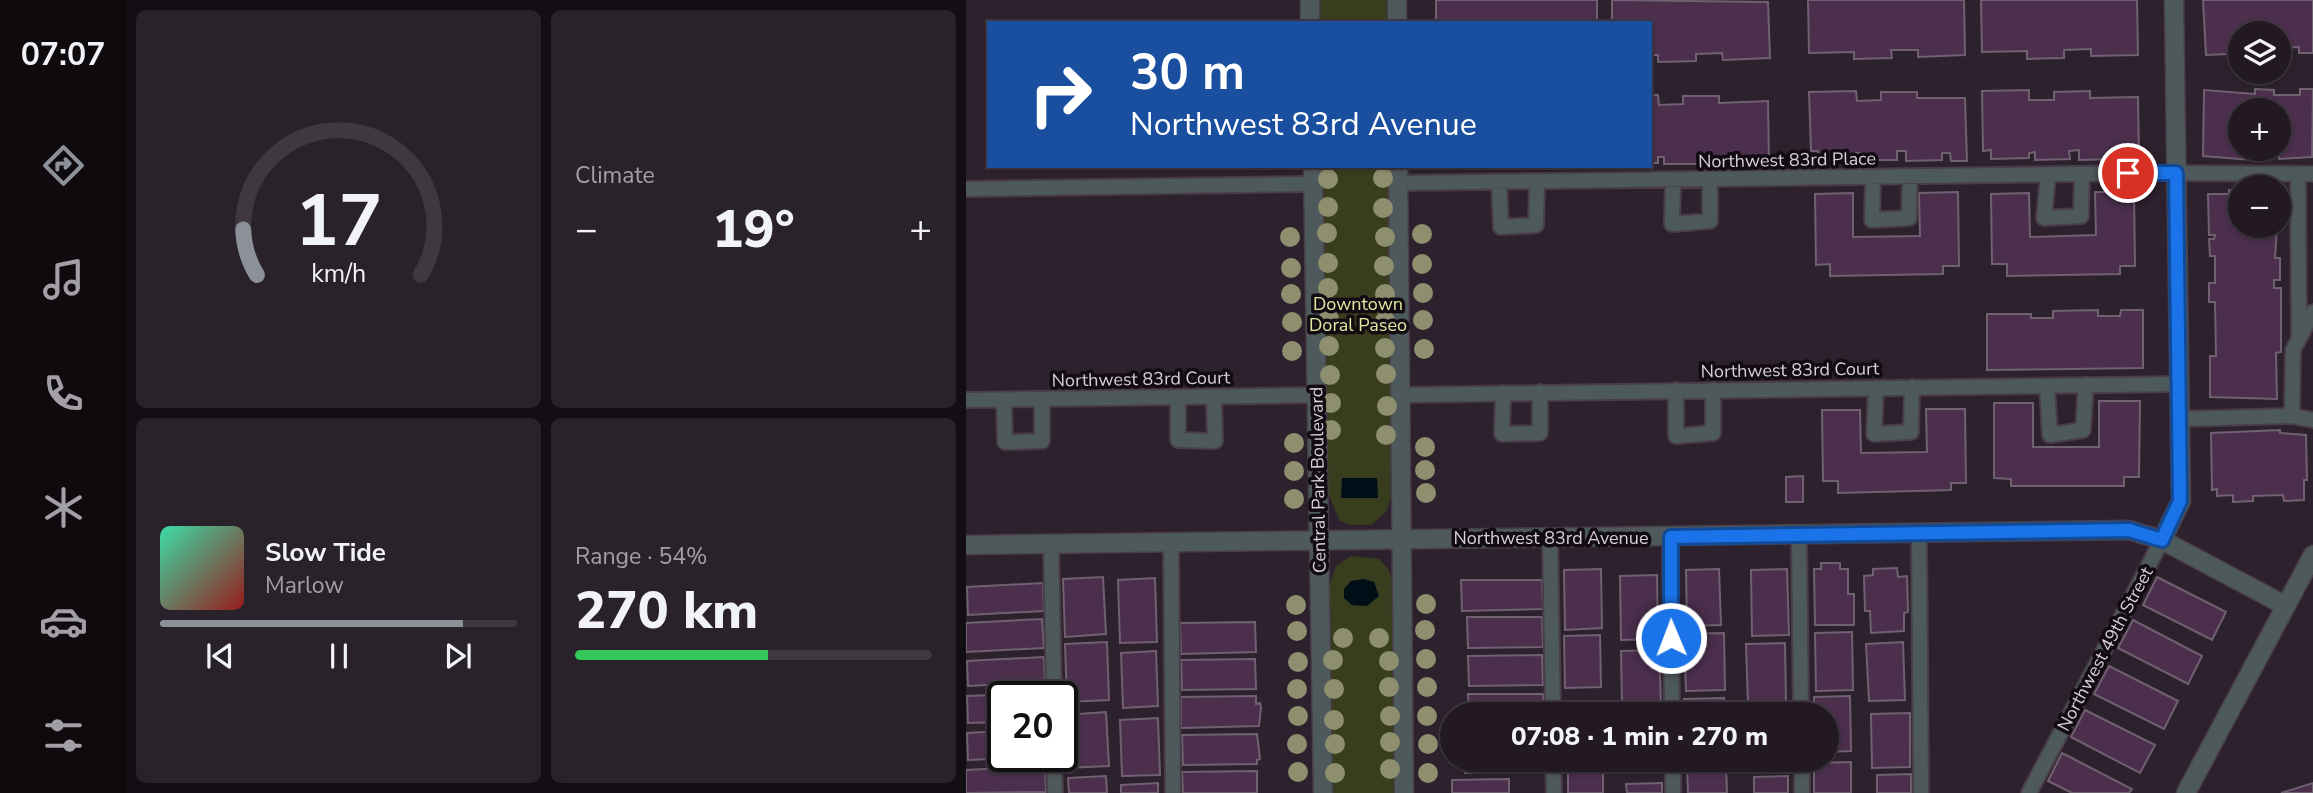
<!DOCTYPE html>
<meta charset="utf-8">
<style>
:root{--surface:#221922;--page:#2a222a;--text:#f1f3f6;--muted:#a2a0a5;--line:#3f3840;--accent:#8c9099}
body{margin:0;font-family:"Nunito Sans",sans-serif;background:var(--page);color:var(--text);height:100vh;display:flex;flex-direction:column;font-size:26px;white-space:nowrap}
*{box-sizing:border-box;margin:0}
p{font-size:23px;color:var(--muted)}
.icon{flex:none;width:38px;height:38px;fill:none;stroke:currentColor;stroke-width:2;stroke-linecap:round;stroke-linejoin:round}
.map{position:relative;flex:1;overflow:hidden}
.panel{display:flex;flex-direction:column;gap:10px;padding:10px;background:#130e13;width:840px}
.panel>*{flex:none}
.top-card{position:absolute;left:21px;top:21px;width:665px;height:147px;border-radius:0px;box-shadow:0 2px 5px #0004,0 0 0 2px var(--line);background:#1a4fa0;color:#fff;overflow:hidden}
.tools{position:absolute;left:1262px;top:21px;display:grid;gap:14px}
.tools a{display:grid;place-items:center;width:63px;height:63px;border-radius:50%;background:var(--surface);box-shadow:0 2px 5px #0004,0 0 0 2px var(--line);font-size:35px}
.speed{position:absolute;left:21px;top:681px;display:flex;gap:14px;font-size:35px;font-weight:700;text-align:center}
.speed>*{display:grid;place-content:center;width:91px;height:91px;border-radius:50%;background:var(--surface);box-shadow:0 2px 5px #0004,0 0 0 2px var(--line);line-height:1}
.speed .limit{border:4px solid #111;border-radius:10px;background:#fff;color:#111}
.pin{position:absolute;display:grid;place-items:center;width:60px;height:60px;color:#fff;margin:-30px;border:4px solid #fff;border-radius:50%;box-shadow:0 2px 7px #0007}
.me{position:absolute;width:77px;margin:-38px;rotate:359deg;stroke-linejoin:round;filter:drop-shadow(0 0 5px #0008)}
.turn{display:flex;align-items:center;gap:24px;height:147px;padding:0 28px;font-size:32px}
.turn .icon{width:91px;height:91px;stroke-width:2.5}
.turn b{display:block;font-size:49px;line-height:60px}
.big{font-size:52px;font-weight:800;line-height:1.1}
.panel .card{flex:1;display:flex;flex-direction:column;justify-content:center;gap:10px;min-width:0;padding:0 24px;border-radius:10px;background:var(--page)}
.panel .dial{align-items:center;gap:0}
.dial svg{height:182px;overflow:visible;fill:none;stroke:var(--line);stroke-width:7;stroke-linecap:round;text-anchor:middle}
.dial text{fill:var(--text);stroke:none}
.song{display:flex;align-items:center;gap:21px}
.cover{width:84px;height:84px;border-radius:10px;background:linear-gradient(135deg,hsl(160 70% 55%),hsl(0 70% 35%))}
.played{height:7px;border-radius:4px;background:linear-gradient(90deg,var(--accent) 85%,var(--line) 85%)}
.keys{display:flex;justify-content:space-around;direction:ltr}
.heat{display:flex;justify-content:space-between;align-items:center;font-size:38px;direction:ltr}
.charge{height:10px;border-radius:5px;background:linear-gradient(90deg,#34c759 54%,var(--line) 0)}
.panel .tiles{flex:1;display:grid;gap:10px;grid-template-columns:repeat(2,1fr)}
.trip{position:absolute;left:474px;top:702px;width:399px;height:70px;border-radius:35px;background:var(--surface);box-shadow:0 2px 5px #0004,0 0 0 2px var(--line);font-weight:800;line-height:70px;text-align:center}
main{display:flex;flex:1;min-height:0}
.dock{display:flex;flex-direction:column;width:126px;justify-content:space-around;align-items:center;background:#0e0a0e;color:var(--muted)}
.dock .icon{width:49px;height:49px}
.dock .active{color:var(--accent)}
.dock b{font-size:32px;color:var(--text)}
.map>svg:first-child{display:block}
.green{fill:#383d1d}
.water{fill:#000f17}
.building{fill:#4b2f4d;stroke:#706170;stroke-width:2;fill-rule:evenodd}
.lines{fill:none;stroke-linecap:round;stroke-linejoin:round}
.service-casing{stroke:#483d49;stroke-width:18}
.minor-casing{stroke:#483d49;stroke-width:21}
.service{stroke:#4e595b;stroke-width:14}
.minor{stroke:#4e595b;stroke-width:18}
.tree{fill:#8e8f6e}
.route-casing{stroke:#114b97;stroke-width:18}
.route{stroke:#1a73e8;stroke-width:12}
.labels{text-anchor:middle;stroke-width:7;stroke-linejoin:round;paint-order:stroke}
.street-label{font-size:18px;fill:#d7cfd8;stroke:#120c12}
.park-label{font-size:18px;fill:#dde9a2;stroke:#120c12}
</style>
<main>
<nav class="dock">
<b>07:07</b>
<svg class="icon active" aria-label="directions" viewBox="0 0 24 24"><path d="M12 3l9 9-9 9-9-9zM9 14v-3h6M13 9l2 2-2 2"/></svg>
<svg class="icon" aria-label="music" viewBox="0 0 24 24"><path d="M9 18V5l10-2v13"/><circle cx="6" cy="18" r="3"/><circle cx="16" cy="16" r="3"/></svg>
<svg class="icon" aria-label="phone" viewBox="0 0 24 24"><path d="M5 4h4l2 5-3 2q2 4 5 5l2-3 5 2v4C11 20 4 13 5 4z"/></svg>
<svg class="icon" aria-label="climate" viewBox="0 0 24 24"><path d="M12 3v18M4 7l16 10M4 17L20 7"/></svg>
<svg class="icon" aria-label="car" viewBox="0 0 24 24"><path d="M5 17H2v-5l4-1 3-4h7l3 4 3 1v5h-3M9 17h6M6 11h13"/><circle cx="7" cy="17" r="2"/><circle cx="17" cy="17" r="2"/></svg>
<svg class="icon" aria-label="filters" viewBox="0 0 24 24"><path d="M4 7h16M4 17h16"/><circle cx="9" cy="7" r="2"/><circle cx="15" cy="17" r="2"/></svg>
</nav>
<section class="panel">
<div class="tiles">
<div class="card dial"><svg viewBox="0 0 100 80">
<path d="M14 69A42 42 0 1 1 86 69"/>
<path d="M14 69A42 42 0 0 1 8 49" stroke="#8c9099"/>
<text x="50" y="56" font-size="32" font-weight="700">17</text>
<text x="50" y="72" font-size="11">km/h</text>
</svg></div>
<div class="card"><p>Climate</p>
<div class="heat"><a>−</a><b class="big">19°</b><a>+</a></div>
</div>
<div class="card">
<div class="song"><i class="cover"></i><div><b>Slow Tide</b><p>Marlow</p></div></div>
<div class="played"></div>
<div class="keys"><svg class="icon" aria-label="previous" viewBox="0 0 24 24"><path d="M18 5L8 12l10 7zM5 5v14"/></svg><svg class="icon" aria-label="pause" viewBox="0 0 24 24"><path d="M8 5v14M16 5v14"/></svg><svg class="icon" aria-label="next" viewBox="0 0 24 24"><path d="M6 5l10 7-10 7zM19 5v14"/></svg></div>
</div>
<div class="card"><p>Range · 54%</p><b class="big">270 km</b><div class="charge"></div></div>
</div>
</section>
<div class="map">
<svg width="1347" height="793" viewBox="0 0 1347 793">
<rect width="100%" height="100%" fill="#2d212e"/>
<path class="green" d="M354 0H420L421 23H355Z
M356 166H423L427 491 420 512 405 525H385L374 521 361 491Z
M385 556 413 559 423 570 428 587 431 793H365L362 590 370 566Z"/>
<path class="water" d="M376 478H411L412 498H375Z
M398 579 408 582 413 596 401 606 386 605 378 598V589L385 581Z"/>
<path class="building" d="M470 0H631V23H470Z
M646 0 802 2 804 58 757 60 756 53 730 54V61L692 62V55H684V23H646Z
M842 0H998L999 55 952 57V50H925L926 58 888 59V52L843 53Z
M1015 0H1171L1172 55 1125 56V49L1098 50V58L1061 59V51L1016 52Z
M1237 0H1347V53H1333V47L1312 48V33H1274V48L1261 49V54L1240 55Z
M1289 89 1308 90V95H1334V89H1347L1346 157 1313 159V152H1305V157H1285V160L1237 156 1238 90 1289 94ZM1274 110H1312V149H1274Z
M1063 90V100H1088V92L1124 91V98L1172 97 1173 160 1157 161V152H1148L1149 159 1113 160V150L1103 151 1104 159 1069 160V152L1063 153V158L1025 159V150L1017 151 1016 91Z
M890 91 891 101 915 100V92H951V98H999L1001 161H985L984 153H976V160L940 161V151H931V160H896V153H890V159L853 160 852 151H845L843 92Z
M684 95H692L693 105 717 104V96H753V103L802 101 803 165H787L786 157H777L778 164 742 165V155H733V164H698V157H692V163H684Z
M1263 190H1274V226H1311L1309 258H1314V280H1308V288H1315V352L1310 353 1311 399 1244 397V356H1250L1249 302H1243V283H1249V256H1244L1243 239H1248L1249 235H1243L1242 194H1263Z
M992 192 993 266H977V274L864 276V264L850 265 849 194 887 193V237L954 236 953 193Z
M1129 192H1168L1169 266H1154V274L1041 276V264H1026L1025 194 1063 193 1064 237 1130 235Z
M1132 310V316H1154L1155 310H1177V368L1021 370V314H1065V318H1087V311Z
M1133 401H1174L1173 477H1158V486H1045V479L1028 478V403H1067V447H1133Z
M960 409H999L1000 483H985V490L872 493V481H857L856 410H894L895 453 961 452Z
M1314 430V433L1340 435 1341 480H1338V500L1318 501 1317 495 1287 496V501L1267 502V495L1251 496V489L1246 490 1245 433Z
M837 476V502H820V477Z
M855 563H874V569H882V594H888V625H849L848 569H855Z
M931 568 932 577 941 576 942 612 938 613V631L905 633 904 611H899L898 576 907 575V569Z
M635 569 636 628 599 630 598 570Z
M753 569 755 625 721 626 720 570Z
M821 569 823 635 786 636 785 570Z
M691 575 692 639 655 640 654 576Z
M137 577 140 634 99 637 97 579Z
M1191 577 1260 612 1246 640 1177 605Z
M189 578 191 642 154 643 152 580Z
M495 580H576L577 609 496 611Z
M77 583 78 611 2 615 1 587Z
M501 617H576L577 647 502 648Z
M76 619 78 648 0 652V623Z
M1167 620 1236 656 1222 684 1152 648Z
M289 622 290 652 215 654 214 623Z
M886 632 887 690 850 691 849 633Z
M758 633 759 690 720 691 718 634Z
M634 635 635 687 599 688 598 636Z
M141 642 143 700 101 702 99 644Z
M937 642 939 700 903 701 900 644Z
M819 643 820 703 782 704 780 644Z
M693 650 695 704 656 705 655 651Z
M190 651 192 706 157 708 155 653Z
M576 655 577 685 503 686 502 656Z
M78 657 79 682 2 686 1 661Z
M289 659 290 689 216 690 215 660Z
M1143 666 1212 701 1198 729 1128 694Z
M78 693V696H37V722L2 723 1 696Z
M502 694H577L578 714H503Z
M290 696V704L294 703 295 708 293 726 215 728V697Z
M884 696 885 751 861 752V714H848V697Z
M758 698 759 714H719L718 699Z
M601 701H635V714H601Z
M783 710H821V714H783Z
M1119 710 1189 745 1174 773 1105 737Z
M140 712 143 766 100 768 98 715Z
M944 713V767L906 768 905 714Z
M192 718 194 775 156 776 154 720Z
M37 731V756L78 757 2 760 1 733Z
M291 734 294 759 291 760V764L217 765 216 735Z
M1096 753 1166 789 1163 793H1106L1082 781Z
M499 760H578L579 764 571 765V772L499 773Z
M658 760H695V770L658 771Z
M783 760H822V767L784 768Z
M885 762V793H848V763Z
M760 764 761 793H722L721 765Z
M79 766 80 792 0 793V770Z
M637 766V793H602V767Z
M291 771V793H217L216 772Z
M945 774V793H911V775Z
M140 776 141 793H103L102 778Z
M822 776V793H788V777Z
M543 779V793H486V780Z
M192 783V793H155V785Z
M696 783V793H661L660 784Z
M1347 783V793H1315Z"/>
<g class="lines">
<g class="service-casing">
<path id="service" d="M1332 174 1333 338
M1082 175 1078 218 1115 216 1116 174
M907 178 906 220 943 218 944 178
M707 181 706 224 744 221V181
M533 182 535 227 570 225 571 182
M432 183 1185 173 1347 174
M0 189 347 184
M1081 386 1084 435 1117 430 1120 385
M910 388 908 434 945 432 946 387
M710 390V436L747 433V390
M537 393 536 434 574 433V392
M434 395 1214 384
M212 397V440L249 441 248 397
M0 400 350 395
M38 400 39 442 76 441V399
M1326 416 1327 350 1347 312
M1213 419 1326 416 1347 420
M953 532 955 793
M833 535 835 714
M704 537 706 714
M584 538 587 714
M205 542 207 793
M85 544 88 696
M88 756 89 793
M587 760 588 793
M707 760V793
M836 760V793
M1063 793 1196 540"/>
</g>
<g class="minor-casing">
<path id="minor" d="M344 0V23
M431 0V23
M347 166 357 793
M432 166 438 793
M1196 540 1215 501 1208 0
M0 545 1163 530 1196 540 1320 606
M1220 793 1347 555"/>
</g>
<use href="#service" class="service"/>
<use href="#minor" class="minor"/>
</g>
<g class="tree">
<circle cx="417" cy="178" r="10"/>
<circle cx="362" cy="179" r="10"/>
<circle cx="362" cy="207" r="10"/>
<circle cx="417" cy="208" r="10"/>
<circle cx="361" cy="233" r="10"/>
<circle cx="456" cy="234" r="10"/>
<circle cx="324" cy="237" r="10"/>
<circle cx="419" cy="237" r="10"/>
<circle cx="362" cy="263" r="10"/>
<circle cx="456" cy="264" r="10"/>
<circle cx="418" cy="266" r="10"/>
<circle cx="325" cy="268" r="10"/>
<circle cx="362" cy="288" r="10"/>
<circle cx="457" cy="293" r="10"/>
<circle cx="325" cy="294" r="10"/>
<circle cx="419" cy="294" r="10"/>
<circle cx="363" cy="319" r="10"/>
<circle cx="457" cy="320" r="10"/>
<circle cx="419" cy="321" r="10"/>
<circle cx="326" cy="322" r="10"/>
<circle cx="363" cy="346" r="10"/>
<circle cx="419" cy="348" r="10"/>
<circle cx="458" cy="349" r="10"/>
<circle cx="326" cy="351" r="10"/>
<circle cx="420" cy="374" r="10"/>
<circle cx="364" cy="375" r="10"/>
<circle cx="365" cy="403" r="10"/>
<circle cx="421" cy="406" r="10"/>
<circle cx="365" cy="430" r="10"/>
<circle cx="420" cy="435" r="10"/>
<circle cx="328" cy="443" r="10"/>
<circle cx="459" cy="447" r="10"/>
<circle cx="459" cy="470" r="10"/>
<circle cx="328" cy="471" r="10"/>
<circle cx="460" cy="493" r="10"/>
<circle cx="328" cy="499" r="10"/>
<circle cx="460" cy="604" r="10"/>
<circle cx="330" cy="605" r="10"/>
<circle cx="459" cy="630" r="10"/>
<circle cx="331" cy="631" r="10"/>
<circle cx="377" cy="638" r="10"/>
<circle cx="413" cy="638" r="10"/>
<circle cx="460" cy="659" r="10"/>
<circle cx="367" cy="660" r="10"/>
<circle cx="423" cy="661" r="10"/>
<circle cx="332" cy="662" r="10"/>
<circle cx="423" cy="687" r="10"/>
<circle cx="461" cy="687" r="10"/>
<circle cx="331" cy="689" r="10"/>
<circle cx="368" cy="689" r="10"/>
<circle cx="332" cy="716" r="10"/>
<circle cx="424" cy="716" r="10"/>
<circle cx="461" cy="716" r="10"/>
<circle cx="368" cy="720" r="10"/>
<circle cx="424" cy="742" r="10"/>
<circle cx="331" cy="744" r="10"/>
<circle cx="369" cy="744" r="10"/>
<circle cx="462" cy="744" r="10"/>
<circle cx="424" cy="769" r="10"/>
<circle cx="332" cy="772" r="10"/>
<circle cx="369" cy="773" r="10"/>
<circle cx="462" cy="773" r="10"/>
</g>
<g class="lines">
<g class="route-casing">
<path id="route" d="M705 638V537L1163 530 1196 540 1214 501 1210 173H1162"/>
</g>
<use href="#route" class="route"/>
</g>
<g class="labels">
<g class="street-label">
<text transform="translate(821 160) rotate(-1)" y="6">Northwest 83rd Place</text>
<text transform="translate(824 370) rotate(-1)" y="6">Northwest 83rd Court</text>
<text transform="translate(175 379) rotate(-1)" y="6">Northwest 83rd Court</text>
<text transform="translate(352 480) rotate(-91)" y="6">Central Park Boulevard</text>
<text x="585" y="544">Northwest 83rd Avenue</text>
<text transform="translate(1139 649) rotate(-62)" y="6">Northwest 49th Street</text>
</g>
<g class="park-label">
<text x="392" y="310">Downtown<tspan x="392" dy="21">Doral Paseo</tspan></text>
</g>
</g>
</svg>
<div class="tools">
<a><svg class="icon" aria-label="layers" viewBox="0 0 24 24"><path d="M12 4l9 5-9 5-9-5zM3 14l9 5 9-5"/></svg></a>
<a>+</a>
<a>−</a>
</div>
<div class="speed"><div class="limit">20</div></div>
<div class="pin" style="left:1162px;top:173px;background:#d93025"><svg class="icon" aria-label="arrive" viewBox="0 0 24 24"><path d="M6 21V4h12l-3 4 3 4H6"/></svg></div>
<svg class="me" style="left:705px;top:638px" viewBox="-20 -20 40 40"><circle r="17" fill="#1a73e8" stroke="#fff" stroke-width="3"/><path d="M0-11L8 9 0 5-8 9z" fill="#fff"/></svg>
<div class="trip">07:08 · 1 min · 270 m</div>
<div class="top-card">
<div class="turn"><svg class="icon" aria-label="right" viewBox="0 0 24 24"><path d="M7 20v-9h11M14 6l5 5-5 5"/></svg><div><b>30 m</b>Northwest 83rd Avenue</div></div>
</div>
</div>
</main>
